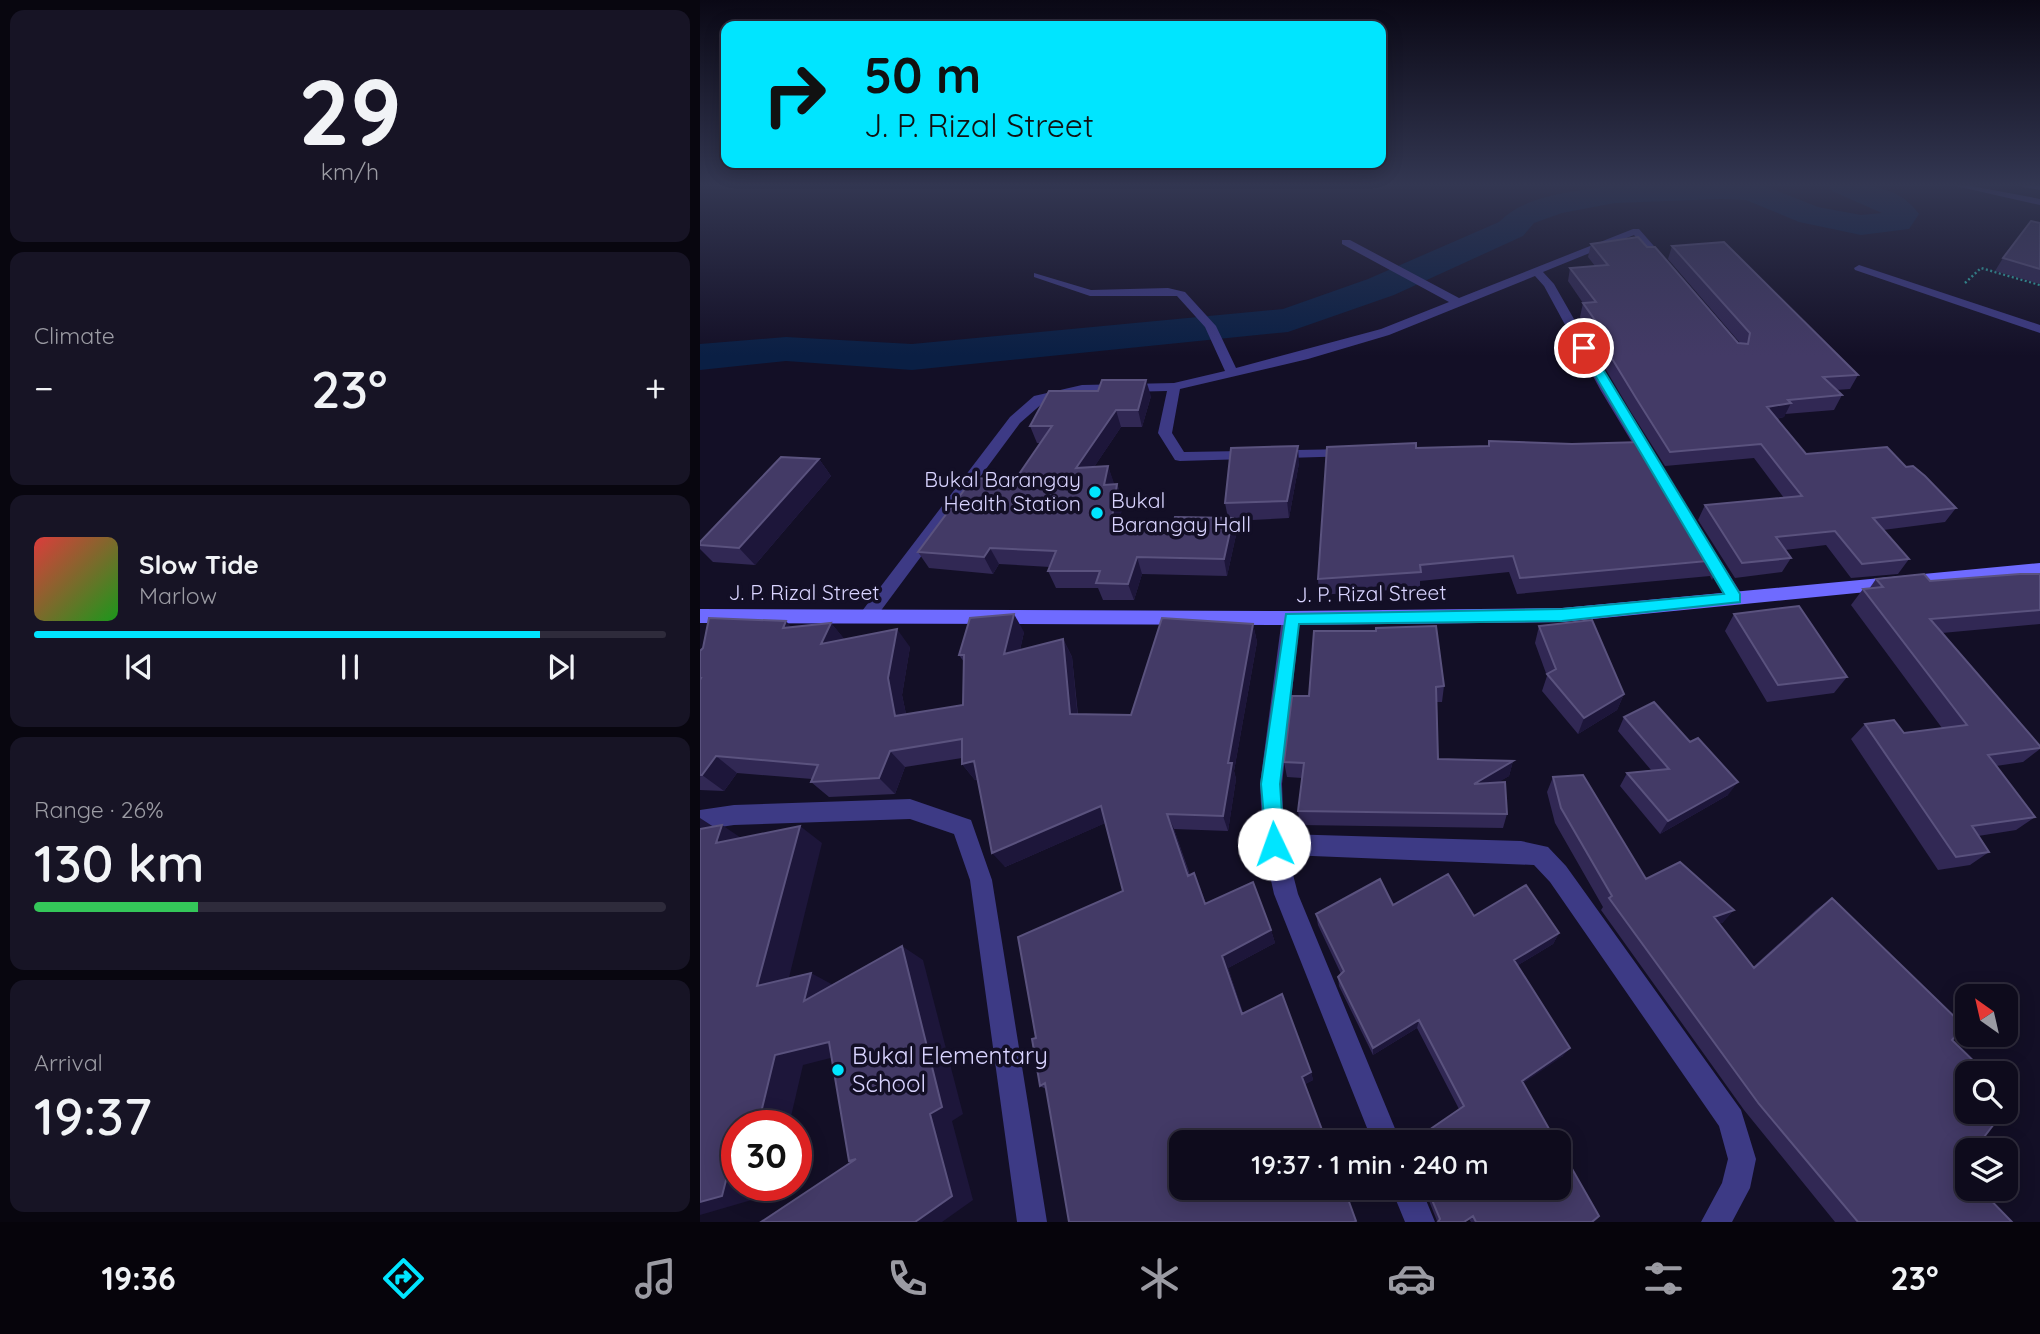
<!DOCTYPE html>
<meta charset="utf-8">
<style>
:root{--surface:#0e0b1c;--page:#171425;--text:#f1f3f6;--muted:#9b9ba3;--line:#2e2b3b;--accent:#00e5ff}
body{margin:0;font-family:Quicksand,sans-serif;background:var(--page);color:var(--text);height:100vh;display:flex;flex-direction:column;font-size:26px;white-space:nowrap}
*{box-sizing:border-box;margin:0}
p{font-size:23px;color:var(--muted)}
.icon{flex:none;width:38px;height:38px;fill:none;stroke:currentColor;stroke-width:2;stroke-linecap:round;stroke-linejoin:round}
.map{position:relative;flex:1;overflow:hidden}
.drawer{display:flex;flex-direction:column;gap:10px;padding:10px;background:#08060f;width:700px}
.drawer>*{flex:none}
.top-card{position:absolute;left:21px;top:21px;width:665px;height:147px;border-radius:14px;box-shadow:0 4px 18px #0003,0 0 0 2px var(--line);background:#00e5ff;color:#111;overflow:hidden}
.needle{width:46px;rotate:326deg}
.buttons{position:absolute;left:1255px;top:984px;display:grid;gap:14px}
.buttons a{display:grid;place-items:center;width:63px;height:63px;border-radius:14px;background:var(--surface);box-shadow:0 4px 18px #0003,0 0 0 2px var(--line);font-size:35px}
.speed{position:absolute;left:21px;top:1110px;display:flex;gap:14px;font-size:35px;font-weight:700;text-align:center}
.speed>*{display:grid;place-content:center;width:91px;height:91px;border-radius:50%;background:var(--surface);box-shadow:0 4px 18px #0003,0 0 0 2px var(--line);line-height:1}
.speed .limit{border:10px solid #d22;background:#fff;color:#111}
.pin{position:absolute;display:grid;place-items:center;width:60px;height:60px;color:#fff;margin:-30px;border:4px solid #fff;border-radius:50%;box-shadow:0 2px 7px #0007}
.me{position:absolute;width:77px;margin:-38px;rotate:357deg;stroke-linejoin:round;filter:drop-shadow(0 0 5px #0008)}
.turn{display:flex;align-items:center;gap:24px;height:147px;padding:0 28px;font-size:32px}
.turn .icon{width:91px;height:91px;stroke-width:2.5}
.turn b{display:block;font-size:49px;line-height:60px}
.big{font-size:52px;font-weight:600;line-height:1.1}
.drawer .widget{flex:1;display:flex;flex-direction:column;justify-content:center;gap:10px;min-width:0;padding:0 24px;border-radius:14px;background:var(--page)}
.drawer .dial{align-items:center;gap:0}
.dial b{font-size:91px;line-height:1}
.song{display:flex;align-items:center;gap:21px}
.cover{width:84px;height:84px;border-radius:10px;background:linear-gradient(135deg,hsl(0 70% 55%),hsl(120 70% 35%))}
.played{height:7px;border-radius:4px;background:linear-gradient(90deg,var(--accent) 80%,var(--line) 80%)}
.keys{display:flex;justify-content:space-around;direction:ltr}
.heat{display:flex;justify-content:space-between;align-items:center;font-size:38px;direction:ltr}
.charge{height:10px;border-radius:5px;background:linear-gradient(90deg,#34c759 26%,var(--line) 0)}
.trip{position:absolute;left:469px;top:1130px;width:402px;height:70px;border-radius:14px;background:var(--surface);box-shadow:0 4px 18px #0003,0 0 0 2px var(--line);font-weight:600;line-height:70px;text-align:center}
.tabs{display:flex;height:112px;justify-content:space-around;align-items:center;background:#06040b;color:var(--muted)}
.tabs .icon{width:49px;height:49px}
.tabs .active{color:var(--accent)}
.tabs b{font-size:32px;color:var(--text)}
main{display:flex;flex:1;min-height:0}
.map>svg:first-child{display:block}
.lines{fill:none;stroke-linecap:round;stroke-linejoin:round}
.river{fill:#0a1f44;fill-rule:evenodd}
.path{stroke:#2fb8b0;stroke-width:2.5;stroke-dasharray:2 2.5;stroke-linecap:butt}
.street{fill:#3d3a85;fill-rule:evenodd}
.secondary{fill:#6f6bff;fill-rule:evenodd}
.wall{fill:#312854}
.shaded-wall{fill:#1d163a}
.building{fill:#433a66;stroke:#5a527e;stroke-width:2}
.route{fill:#00e5ff;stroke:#0095a6;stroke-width:2}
.poi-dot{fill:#00e5ff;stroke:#130f26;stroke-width:2.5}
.labels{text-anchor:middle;stroke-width:7;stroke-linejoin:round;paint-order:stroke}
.poi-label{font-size:21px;fill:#d9d4ff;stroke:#130f26;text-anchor:end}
.street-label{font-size:21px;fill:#d9d4ff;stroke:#130f26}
.near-poi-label{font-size:24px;fill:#d9d4ff;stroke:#130f26;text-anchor:start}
</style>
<main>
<section class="drawer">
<div class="widget dial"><b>29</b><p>km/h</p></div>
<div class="widget"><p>Climate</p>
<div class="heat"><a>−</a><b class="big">23°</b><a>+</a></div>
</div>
<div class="widget">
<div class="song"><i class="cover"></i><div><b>Slow Tide</b><p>Marlow</p></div></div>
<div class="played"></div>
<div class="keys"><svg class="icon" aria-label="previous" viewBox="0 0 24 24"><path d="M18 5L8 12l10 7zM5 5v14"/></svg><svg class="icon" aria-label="pause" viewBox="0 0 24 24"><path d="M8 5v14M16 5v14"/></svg><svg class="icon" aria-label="next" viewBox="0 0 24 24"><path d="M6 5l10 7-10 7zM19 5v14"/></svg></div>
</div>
<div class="widget"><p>Range · 26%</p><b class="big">130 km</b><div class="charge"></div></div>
<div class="widget"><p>Arrival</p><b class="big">19:37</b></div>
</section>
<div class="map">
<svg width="1340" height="1222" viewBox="0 0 1340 1222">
<rect width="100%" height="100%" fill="#130f26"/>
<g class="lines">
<path class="river" d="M915 185H1062L1118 207 1161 215 1182 213 1132 191 1128 185C1160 182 1199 185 1219 214L1209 229 1161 235 1099 222 1046 200 1021 199 915 203 862 213 834 223 823 236 694 295 588 332 212 370 86 361 0 370V344L86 337 212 344 583 309 668 279 799 222C827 193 877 192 915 185Z"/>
<path class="path" d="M1265 283 1281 268 1340 285"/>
<path class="street" d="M1251 185H1266L1340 199V205Z
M1322 185H1340V190L1323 187Z
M933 229H939L968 262V266H960L934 235 843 272 854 284 915 391 999 526 997 530H985L901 391 844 286 835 276 689 335 608 359 480 389 472 433 484 452 648 449 655 453 653 456 480 461 475 460 458 433 467 391 382 393 344 402 320 423 174 620H162L159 615 310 417 334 396 382 385 474 383 525 371 505 327 477 296H390L334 277V273L391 290 468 288 485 292 516 326 536 368 681 329 749 302 642 244V240H650L759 298Z
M1159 265 1340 325V333L1155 270 1154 268Z
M1005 544 1011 546 1041 593 1044 598 1041 603H1029L997 550Z
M591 611 597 613 600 618 582 784 584 834 821 841 848 847 866 866 1041 1110 1056 1159 1050 1188 1032 1222H1001L1022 1183 1028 1159 1019 1126 850 882 834 865 588 855 598 894 701 1143H673L574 894 563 844 560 784 582 618 585 613Z
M210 799 271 820 292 880 347 1222H317L270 880 254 834 210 819 34 825 0 830V810L34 805Z
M691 1188H721L735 1222H705Z"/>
<path class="secondary" d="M1340 563V575L862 622 591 625 0 623V609L591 611 862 608Z"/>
</g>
<path class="wall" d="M1340 223V284L1295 271 1303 258Z
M891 244 1038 343H1040L968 259 972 246 1158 375 1150 389 1136 390 1142 395 1134 410 1085 414 1084 417 1076 419 1106 454 1206 467 1256 508 1245 522 1183 530 1209 559 1198 574 1151 578 1126 545 1085 550 1091 558 1082 572 1035 578 998 520 1005 505 1084 498 1054 458 965 466 931 412 893 348 895 340 880 317 883 303 868 281 870 268 895 266 888 257Z
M451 396 442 427H421L394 467 408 466 414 485 417 484 423 501 419 525 473 526 528 518 525 503 599 463 589 518 533 521 536 535 527 576 442 574 434 600H403L398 588H356L348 571 350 567 299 564 293 574 229 568 218 552 315 480 340 443H337L330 426Z
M789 441 973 507 1020 564 1012 580 1010 576 817 594 809 572 720 581V588L619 595 618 579 716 448 788 446Z
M119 459 131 476 55 565 13 562 0 549V542Z
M1340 574V624L1242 633 1340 746V749L1323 762 1296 766 1335 817 1316 830 1278 836 1289 852 1270 865 1238 870 1151 739 1165 724 1204 733 1242 728 1151 605 1163 589H1169L1176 579 1230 581Z
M1034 614 1147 677 1134 693 1067 702 1025 631Z
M131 623 144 639 210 647 202 695 206 714 263 705 264 662 259 655 324 632 320 650 363 639 372 657 378 715H431L553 624 557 642 534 771 536 779 528 831 474 829 490 875 494 873 506 904 571 930 575 943 528 968 543 1013 611 1072 613 1080 605 1084 656 1222H369L346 1089 340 1086 336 1038 423 891 405 823 305 867 277 780H275L262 764V758L205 767 195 794 129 797 111 782 112 779 37 773 24 791 0 790V651L3 648 92 627Z
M839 626 924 694 917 710 878 734 842 691 847 676 835 643Z
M744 686 742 702H737L738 759 813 761 809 776 798 782 807 814 803 828 600 825 598 811 602 778 587 777 584 762 609 696Z
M924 717 990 742 1028 795 960 834 920 786 927 773 951 770 918 731Z
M853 777 946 879 1034 910 1022 923H1019L1053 967 1116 910 1132 898 1252 1040 1260 1168 1312 1222H1135L1044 1110 901 910 903 907 855 823 847 792Z
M693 905 774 916 859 933 853 944 818 965 863 1056 759 1109 717 1028 673 1055 639 986 638 977 641 974 618 925 616 914Z
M724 1188H859L892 1222H771L769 1219 765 1222H736L737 1221Z"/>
<path class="shaded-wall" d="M446 380 451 396 442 427 438 410Z
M1091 403 1084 417 1060 422 1067 407Z
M416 410 421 427 382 485 376 468Z
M598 446 599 463 589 518 587 501Z
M119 459 131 476 55 565 39 548Z
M408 466 414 483 410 502 404 485Z
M417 484 423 501 417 542 411 525Z
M533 518 536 535 527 576 524 559Z
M290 548 299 564 293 574 284 557Z
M437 557 442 574 434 600 428 584Z
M314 614 324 632 315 671 304 654Z
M86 621 102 639 83 628Z
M131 623 146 641 121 644Z
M553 624 557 642 534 771 536 779 528 831 523 816 528 763Z
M197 629 210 647 202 695 210 733 195 716 188 678Z
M363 639 372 657 379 731 370 714Z
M924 694 917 710 878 734 884 718Z
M190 751 205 767 195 794 179 778Z
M16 756 37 773 24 791 2 775Z
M274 761 287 777 275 780 262 764Z
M813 761 809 776 771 799 774 784Z
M1038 782 1028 795 960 834 968 821Z
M401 806 410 821 305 867 292 853Z
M467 814 474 829 494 890 488 876Z
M0 818 20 831 22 825 47 842 42 860 0 835Z
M100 826 122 843 84 998 57 986Z
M494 873 500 887 511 918 505 904Z
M1034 910 1022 923 1002 929 1014 917Z
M571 930 575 943 528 968 547 1024 542 1014 522 956Z
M859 933 853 944 810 970 814 960Z
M202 946 223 960 263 1114 252 1121 273 1200 242 1222H215L230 1114Z
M111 973 135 986 104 1001Z
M719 1020 717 1028 673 1055V1048Z
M129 1042 154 1052 103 1065 89 1125H58L75 1055Z
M870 1048 863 1056 816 1088 822 1081Z
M611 1072 613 1080 605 1084 602 1077Z
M37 1137V1185H58L55 1199 0 1215V1202Z"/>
<path class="building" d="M1331 221 1340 223V269L1303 258Z
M938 237 947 247H955L1038 343 1048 344 1050 333 972 246 1024 242 1158 375 1123 377 1142 395 1088 400 1091 403 1067 407 1106 454 1187 447 1206 467 1213 466 1225 476 1256 508 1173 518 1209 559 1162 564 1135 531 1076 537 1091 558 1042 563 1005 505 1102 496 1061 444 970 452 936 398 897 334 904 333 883 303 896 302 870 268 908 265 891 244Z
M402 380H446L438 410H416L376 468 408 466 404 485 417 484 411 525 473 526 475 517 533 518 524 559 437 557 428 584 396 583 400 571H348L356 551 290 548 284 557 218 552 273 478 315 480 352 426H330L349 391H398Z
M789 441 872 444 942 442 973 507 984 506 1020 564 1018 560 820 578 813 556 720 565 721 572 618 579 627 447 716 443V448L789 446Z
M598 446 587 501 525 503 531 448Z
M81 457 119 459 39 548 0 545V542Z
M1224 574 1230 581 1320 574H1340V610L1230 619 1340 746V748L1288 755 1335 817 1272 826 1289 852 1256 857 1165 724 1194 720 1204 733 1267 725 1163 589 1183 587 1176 579Z
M1099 606 1147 677 1078 685 1034 614Z
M314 614 304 654 363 639 370 714 431 715 462 618 553 624 528 763H532L523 816 467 814 488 876 494 873 505 904 553 882 571 930 522 956 542 1014 582 994 611 1072 602 1077 627 1143H481V1188H644L656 1221 654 1222H369L345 1083 340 1086 332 1039 336 1038 318 937 423 891 401 806 292 853 274 761 262 764V739L190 751 179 778 111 782 118 765 16 756 2 775H0V680L1 678H0V651L3 648 9 618 86 621 83 628 131 623 121 644 197 629 188 678 195 716 263 705 264 655H259L270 618Z
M892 620 924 694 884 718 847 674 856 669 839 626Z
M736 626 744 686 736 687 738 759 813 761 774 784 805 782 807 814 598 811 604 763 584 762 592 696H609L614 631H676V628Z
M954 702 990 742 998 738 1038 782 968 821 927 773 969 769 924 717Z
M883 775 946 879 980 862 1034 910 1014 917 1054 968 1132 898 1264 1026 1252 1040 1286 1073H1267V1111H1304L1274 1150H1267V1159L1260 1168 1267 1175V1188H1279L1312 1222H1158L1059 1104 909 898 912 896 861 808 853 777Z
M22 825 16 843 100 826 57 986 111 973 104 1001 202 946 242 1107 230 1114 252 1196 215 1222H61L156 1159 149 1161 129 1042 75 1055 58 1125H37V1137L22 1196 0 1202V829Z
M748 874 774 916 826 885 859 933 814 960 870 1048 822 1081 857 1143H710L764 1106 719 1020 673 1048 638 977 644 971 616 914 680 879 693 905Z
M1306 1091 1314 1099 1306 1109Z
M859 1146 899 1216 892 1222H776L773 1216 764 1222H738L740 1219 727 1188H859Z"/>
<linearGradient id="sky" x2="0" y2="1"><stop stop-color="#0a0815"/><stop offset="0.52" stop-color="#333752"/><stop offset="1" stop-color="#333752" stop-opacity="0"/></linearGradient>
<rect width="1340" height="356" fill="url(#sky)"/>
<path class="route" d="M884 345 890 348 1040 594V602L862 621 599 624 580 784 584 844 582 851 574 854 567 851 561 784 586 614 862 609 1024 594 879 348Z"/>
<g class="poi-dot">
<circle cx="395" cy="492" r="7"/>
<circle cx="397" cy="513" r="7"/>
<circle cx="138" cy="1070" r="7"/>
</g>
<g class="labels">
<g class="poi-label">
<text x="381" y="487">Bukal Barangay<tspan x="381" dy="24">Health Station</tspan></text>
<text x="411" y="508" text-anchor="start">Bukal<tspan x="411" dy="24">Barangay Hall</tspan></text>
</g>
<g class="street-label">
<text x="104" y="600">J. P. Rizal Street</text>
<text transform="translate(671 594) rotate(-1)" y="7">J. P. Rizal Street</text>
</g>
<g class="near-poi-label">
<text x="152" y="1064">Bukal Elementary<tspan x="152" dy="28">School</tspan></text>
</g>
</g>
</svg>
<div class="buttons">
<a><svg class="needle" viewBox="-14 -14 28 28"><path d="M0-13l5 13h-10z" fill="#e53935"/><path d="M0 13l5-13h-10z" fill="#9b9ba3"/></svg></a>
<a><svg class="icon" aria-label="search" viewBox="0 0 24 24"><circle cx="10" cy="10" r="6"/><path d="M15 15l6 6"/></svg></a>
<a><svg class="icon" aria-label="layers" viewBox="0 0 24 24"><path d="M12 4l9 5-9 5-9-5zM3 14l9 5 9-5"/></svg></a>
</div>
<div class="speed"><div class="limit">30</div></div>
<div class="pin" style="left:884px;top:348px;background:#d93025"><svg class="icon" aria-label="arrive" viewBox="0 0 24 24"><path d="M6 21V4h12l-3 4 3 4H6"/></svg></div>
<svg class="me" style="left:574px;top:844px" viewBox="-20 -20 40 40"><circle r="19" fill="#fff"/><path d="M0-13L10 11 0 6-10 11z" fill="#00e5ff"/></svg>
<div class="trip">19:37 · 1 min · 240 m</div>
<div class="top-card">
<div class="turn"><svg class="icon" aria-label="right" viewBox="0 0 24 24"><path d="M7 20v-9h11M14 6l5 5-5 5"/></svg><div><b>50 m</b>J. P. Rizal Street</div></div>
</div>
</div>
</main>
<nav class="tabs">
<b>19:36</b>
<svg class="icon active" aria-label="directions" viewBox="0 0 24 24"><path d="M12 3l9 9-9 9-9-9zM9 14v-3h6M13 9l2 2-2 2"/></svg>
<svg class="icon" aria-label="music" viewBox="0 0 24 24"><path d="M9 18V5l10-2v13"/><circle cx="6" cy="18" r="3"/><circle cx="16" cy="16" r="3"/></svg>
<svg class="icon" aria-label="phone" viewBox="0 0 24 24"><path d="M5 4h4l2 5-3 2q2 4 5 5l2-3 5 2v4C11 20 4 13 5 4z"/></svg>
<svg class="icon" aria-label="climate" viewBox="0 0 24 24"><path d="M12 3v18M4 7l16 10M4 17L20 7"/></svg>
<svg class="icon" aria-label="car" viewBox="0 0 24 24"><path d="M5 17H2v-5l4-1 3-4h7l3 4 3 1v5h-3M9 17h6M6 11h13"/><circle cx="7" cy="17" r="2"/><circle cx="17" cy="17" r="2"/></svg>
<svg class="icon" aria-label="filters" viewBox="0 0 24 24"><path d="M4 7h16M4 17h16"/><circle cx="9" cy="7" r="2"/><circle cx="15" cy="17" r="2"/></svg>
<b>23°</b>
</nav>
